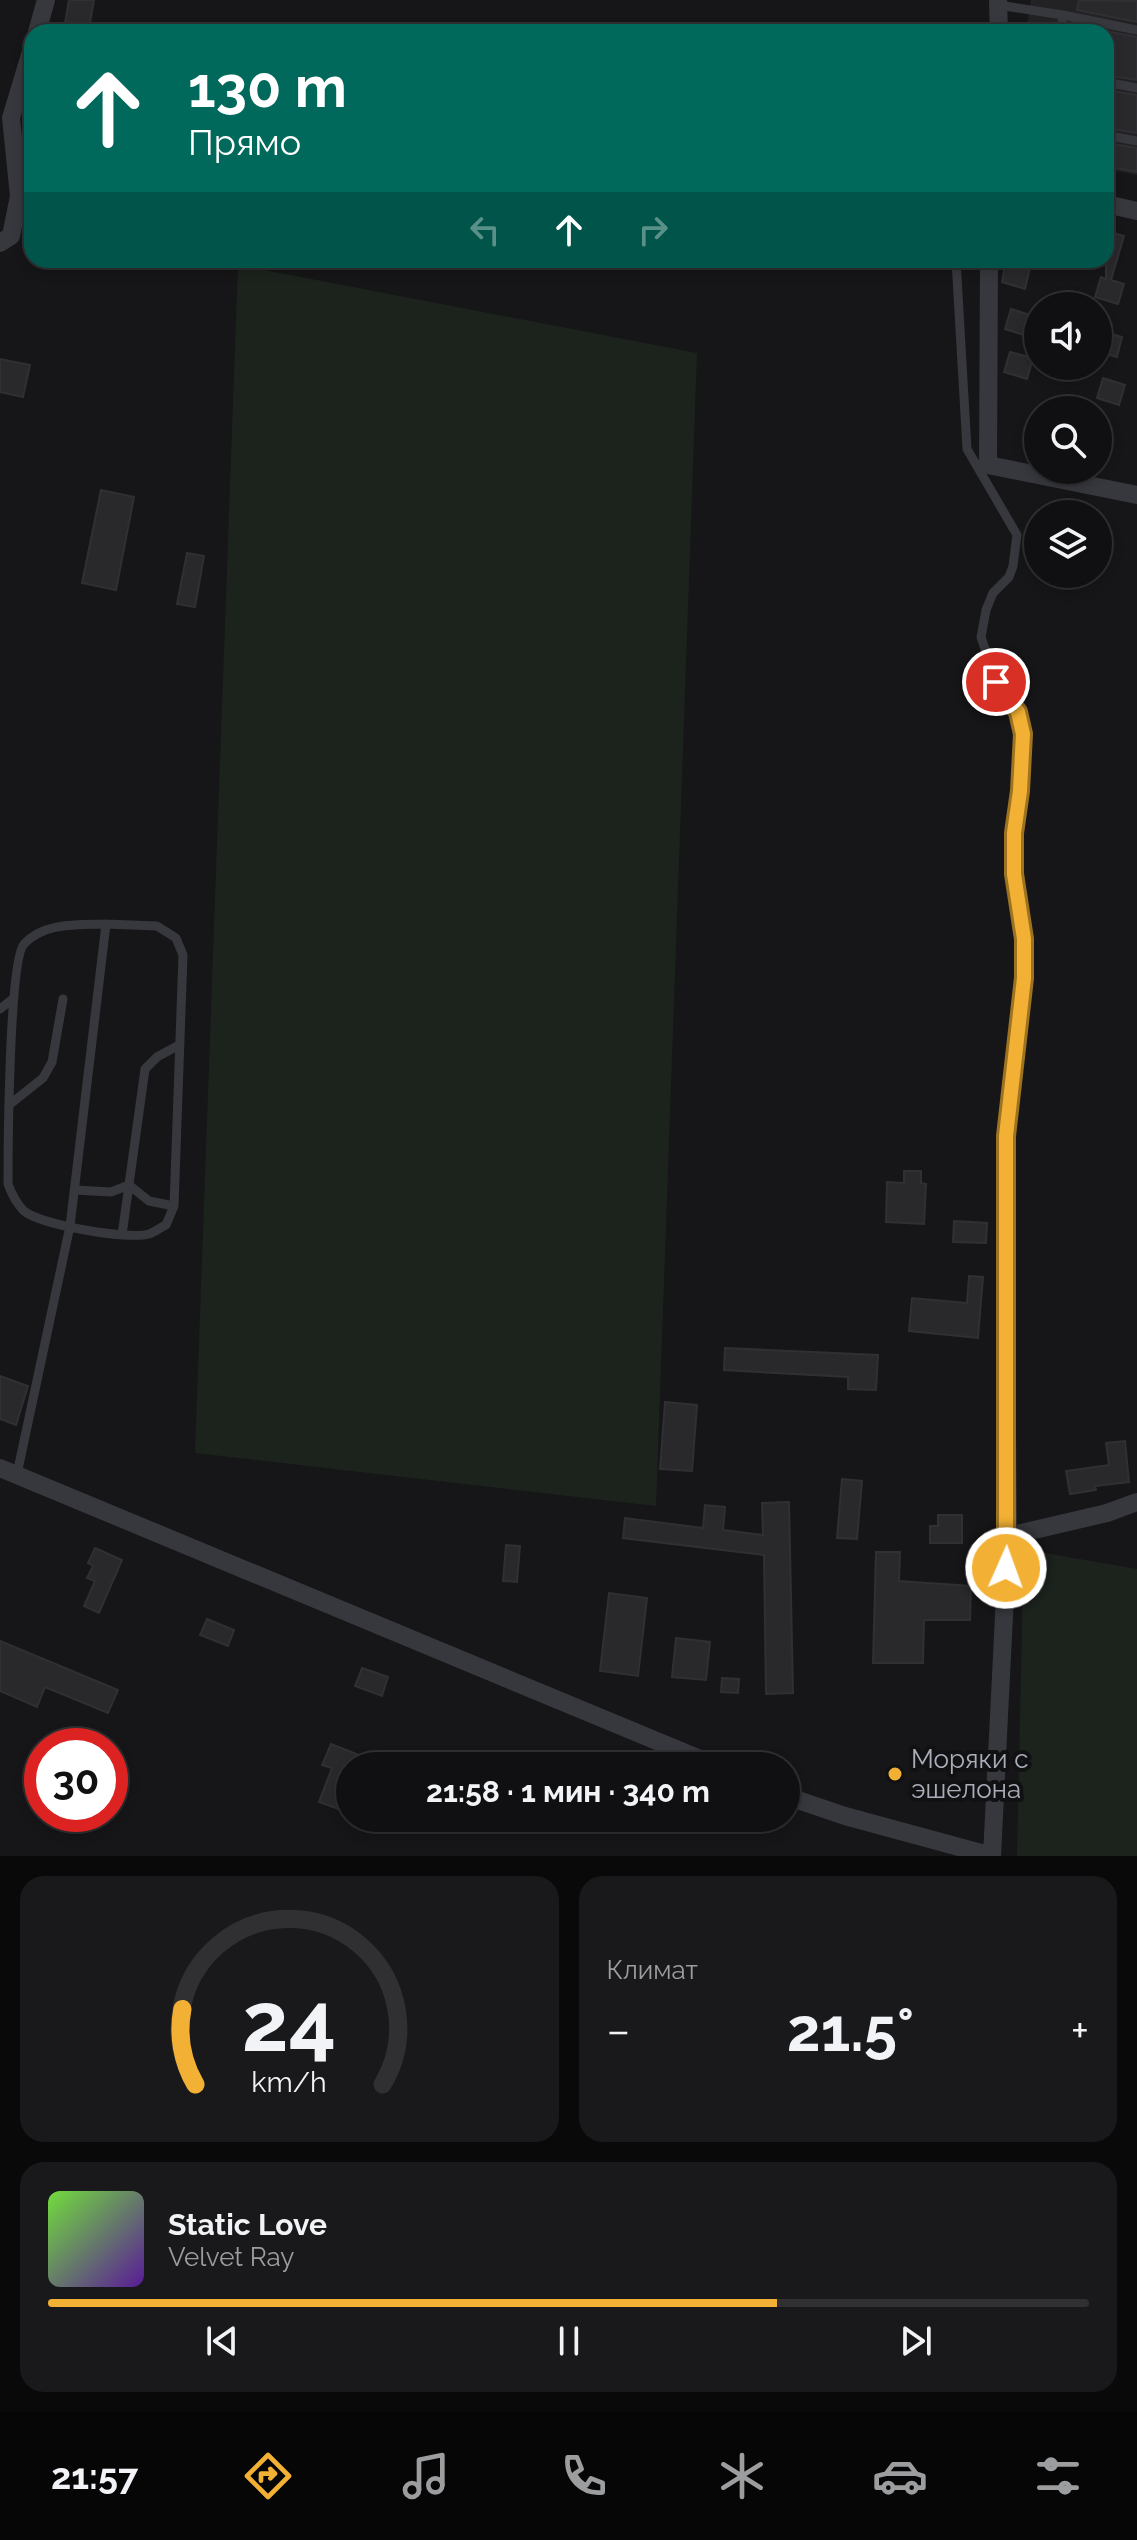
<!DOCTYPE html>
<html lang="ru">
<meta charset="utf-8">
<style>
:root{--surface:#101012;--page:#19191b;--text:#f1f3f6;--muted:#9c9d9f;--line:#303032;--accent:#f2b134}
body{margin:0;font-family:Raleway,sans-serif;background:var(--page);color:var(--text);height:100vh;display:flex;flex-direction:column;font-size:30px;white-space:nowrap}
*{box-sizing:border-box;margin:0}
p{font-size:26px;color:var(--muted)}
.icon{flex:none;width:44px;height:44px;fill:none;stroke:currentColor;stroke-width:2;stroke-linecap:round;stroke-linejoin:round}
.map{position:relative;height:1856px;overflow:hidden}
.drawer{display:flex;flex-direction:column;gap:20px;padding:20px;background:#09090a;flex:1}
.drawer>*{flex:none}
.top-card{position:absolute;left:24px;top:24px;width:1090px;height:244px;border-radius:24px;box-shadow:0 4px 12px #0003,0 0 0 2px var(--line);background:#00695c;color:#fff;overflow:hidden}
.controls{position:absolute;left:1024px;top:292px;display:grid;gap:16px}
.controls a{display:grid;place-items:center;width:88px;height:88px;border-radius:50%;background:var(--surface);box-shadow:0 4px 12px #0003,0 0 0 2px var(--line);font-size:40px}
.speed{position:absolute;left:24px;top:1728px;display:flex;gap:16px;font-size:40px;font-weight:700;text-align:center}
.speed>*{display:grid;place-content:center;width:104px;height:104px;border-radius:50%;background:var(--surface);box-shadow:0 4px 12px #0003,0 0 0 2px var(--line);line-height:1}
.speed .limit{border:12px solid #d22;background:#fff;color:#111}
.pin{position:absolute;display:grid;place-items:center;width:68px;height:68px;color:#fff;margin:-34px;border:4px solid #fff;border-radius:50%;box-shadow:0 2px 8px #0007}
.me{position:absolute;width:88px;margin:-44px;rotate:2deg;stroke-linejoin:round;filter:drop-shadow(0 0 6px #0008)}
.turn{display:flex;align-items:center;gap:28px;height:168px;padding:0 32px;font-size:36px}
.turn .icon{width:104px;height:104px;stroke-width:2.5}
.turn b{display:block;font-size:56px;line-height:68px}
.lanes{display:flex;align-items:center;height:76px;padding:0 32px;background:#0003;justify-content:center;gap:40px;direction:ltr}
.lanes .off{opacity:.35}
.big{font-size:60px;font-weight:700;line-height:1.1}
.drawer .card{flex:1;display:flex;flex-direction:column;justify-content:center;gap:12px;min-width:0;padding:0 28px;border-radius:24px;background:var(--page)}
.drawer .dial{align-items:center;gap:0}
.dial svg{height:208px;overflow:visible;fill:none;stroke:var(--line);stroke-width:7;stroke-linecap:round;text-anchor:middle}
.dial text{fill:var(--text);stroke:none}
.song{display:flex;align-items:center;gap:24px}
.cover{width:96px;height:96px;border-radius:12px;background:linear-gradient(135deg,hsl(100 70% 55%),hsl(270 70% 35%))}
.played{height:8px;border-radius:4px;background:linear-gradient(90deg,var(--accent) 70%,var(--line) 70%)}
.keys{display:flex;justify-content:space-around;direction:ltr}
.heat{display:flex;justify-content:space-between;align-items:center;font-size:44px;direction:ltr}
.drawer .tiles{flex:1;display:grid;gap:20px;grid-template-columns:1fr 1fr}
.card:last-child{grid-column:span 2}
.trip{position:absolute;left:336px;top:1752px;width:464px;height:80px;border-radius:40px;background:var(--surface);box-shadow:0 4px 12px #0003,0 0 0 2px var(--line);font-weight:700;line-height:80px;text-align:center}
.dock{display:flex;height:128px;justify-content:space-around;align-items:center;background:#060607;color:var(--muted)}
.dock .icon{width:56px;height:56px}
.dock .on{color:var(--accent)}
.dock b{font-size:36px;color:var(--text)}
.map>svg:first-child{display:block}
.built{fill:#222225}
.green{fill:#1c231d}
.building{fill:#29292c;stroke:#303034;stroke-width:2}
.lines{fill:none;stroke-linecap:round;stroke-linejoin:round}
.lane{stroke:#37383d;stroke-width:9}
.street{stroke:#37383d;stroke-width:18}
.route-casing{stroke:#9d7322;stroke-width:20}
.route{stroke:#f2b134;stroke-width:14}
.poi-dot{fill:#f2b134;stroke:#111113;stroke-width:3}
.labels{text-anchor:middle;stroke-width:8;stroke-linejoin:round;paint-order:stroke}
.poi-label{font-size:26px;fill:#a8adb8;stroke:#111113;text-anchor:start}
</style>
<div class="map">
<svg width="1137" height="1856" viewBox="0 0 1137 1856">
<rect width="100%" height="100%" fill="#161618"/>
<path class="built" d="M1031 0H1137V175L1106 169V32H1026Z"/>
<path class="green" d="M238 265 697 353 656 1506 195 1453Z
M1045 1553 1137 1569V1856H1017L1023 1581Z"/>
<path class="building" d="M69 0H94L89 28 65 23Z
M1079 0 1137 1V22L1077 10Z
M1074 25 1137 37V80L1106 75V32H1072Z
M1106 90 1137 95V133L1106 128Z
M1106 143 1137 148V172L1106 166Z
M1106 231 1124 236 1111 280 1124 284 1118 304 1095 297 1101 277 1106 279Z
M1006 261 1030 268 1025 289 1002 282Z
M1011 309 1033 316 1027 336 1005 329Z
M1098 330 1122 337 1117 357 1098 352Z
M1010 352 1033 358 1027 379 1004 372Z
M0 359 30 365 23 397 0 392Z
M1103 378 1125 385 1119 405 1097 398Z
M101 490 134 497 116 590 82 583Z
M187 553 204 556 195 607 177 604Z
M904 1171H921V1183L926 1184 924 1224 886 1222 887 1182 904 1183Z
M954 1221 987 1223 986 1243 953 1242Z
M969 1276 983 1277 978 1338 909 1331 912 1298 967 1303Z
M725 1348 878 1355 876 1390 848 1389V1377L724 1370Z
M0 1376 28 1386 16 1425 0 1419Z
M665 1402 697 1405 692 1471 660 1469Z
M1125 1441 1129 1482 1095 1486 1096 1490 1070 1494 1066 1471 1109 1465 1106 1443Z
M842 1479 862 1481 857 1539 837 1538Z
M789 1502 793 1693 766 1694 764 1555 623 1538 625 1518 703 1528 705 1505 725 1507 723 1530 763 1535 762 1503Z
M938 1515H962V1543H930V1526H938Z
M506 1545 520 1546 517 1582 503 1581Z
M95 1548 122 1560 99 1613 84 1606 95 1581 87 1578 93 1566 88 1563Z
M876 1552H900L899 1581 971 1586 970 1620H924L923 1663H873Z
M609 1593 647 1598 638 1676 600 1671Z
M207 1619 234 1630 228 1646 200 1635Z
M676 1638 710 1642 706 1680 672 1677Z
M0 1641 118 1690 108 1713 45 1687 37 1707 0 1691Z
M362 1668 388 1677 382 1696 355 1686Z
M722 1678 739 1679 738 1693 721 1692Z
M331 1744 359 1755 354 1766H350V1785L341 1810 319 1802 332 1768 322 1765Z"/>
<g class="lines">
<path class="lane" d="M998 5 1063 15 1061 32
M1063 15 1137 30
M1106 82 1137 88
M1106 135 1137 141
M956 260 967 449 1017 535 1013 566 1009 577 993 593 986 610 981 637 996 682 1018 712 1023 734 1020 791 1014 833V874L1024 939V978L1006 1136 1005 1218
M106 924 157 926 176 938 183 955 174 1206 166 1225C161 1227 155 1232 149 1234 128 1240 41 1225 24 1211 16 1203 12 1195 8 1184 8 1151 9 960 24 944 45 922 77 925 106 924Z
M0 1009 14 998
M9 1105 43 1078 52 1062 63 999
M75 1190 111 1192 129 1185 149 1201 174 1206
M122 1235 145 1069 157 1057 179 1045
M17 1474 70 1226 106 924"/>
<path class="street" d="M998 0 999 32
M37 32 46 0
M1106 204 1137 211
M0 243 11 236 19 196 11 118 32 48
M989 260 988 465 1137 495
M0 1468 717 1766
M1008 1536 1107 1513 1137 1502
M786 1796 845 1816 992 1856
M992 1856 1008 1536 1005 1218"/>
</g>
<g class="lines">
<g class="route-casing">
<path id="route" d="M996 682 1018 712 1023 734 1020 791 1014 833V874L1024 939V978L1006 1136V1568"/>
</g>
<use href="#route" class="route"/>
</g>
<circle class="poi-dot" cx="895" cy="1774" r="8"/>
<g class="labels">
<g class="poi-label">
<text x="911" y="1768">Моряки с<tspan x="911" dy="30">эшелона</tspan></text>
</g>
</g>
</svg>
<div class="controls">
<a><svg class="icon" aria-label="sound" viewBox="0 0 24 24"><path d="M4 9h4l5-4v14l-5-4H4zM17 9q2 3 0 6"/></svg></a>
<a><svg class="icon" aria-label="search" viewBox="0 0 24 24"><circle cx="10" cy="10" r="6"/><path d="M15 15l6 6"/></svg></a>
<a><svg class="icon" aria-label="layers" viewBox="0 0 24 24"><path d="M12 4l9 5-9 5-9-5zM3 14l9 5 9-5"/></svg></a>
</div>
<div class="speed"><div class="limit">30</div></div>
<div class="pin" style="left:996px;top:682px;background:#d93025"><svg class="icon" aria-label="arrive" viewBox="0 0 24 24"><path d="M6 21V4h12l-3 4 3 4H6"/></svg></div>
<svg class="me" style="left:1006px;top:1568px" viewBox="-20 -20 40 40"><circle r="17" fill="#f2b134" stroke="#fff" stroke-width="3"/><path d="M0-11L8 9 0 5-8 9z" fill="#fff"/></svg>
<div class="trip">21:58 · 1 мин · 340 m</div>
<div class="top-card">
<div class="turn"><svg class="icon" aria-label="ahead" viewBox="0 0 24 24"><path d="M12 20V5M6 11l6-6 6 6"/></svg><div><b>130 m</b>Прямо</div></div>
<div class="lanes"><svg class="icon off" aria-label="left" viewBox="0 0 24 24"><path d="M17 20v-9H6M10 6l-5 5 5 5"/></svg><svg class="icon" aria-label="ahead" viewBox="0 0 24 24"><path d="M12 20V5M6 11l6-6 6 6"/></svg><svg class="icon off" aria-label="right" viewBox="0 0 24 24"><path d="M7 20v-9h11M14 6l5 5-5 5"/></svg></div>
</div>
</div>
<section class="drawer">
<div class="tiles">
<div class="card dial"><svg viewBox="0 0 100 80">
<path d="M14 69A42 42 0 1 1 86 69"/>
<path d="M14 69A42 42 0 0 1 9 40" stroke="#f2b134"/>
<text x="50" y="56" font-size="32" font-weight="700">24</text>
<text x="50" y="72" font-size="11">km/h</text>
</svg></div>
<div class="card"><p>Климат</p>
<div class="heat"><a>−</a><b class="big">21.5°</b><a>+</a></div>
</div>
<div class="card">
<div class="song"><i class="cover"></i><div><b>Static Love</b><p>Velvet Ray</p></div></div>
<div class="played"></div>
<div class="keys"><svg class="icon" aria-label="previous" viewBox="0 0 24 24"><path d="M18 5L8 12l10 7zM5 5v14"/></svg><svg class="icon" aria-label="pause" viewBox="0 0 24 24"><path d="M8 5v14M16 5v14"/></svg><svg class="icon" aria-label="next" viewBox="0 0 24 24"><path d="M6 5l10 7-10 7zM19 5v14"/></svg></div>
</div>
</div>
</section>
<nav class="dock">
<b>21:57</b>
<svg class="icon on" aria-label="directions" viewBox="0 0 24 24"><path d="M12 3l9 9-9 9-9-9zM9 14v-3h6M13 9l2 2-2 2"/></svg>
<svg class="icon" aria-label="music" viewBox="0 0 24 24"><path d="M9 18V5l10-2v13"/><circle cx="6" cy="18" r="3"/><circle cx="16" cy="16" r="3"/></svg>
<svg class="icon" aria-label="phone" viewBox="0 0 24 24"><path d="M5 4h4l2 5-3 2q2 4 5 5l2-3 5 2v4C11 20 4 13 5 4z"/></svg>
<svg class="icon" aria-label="climate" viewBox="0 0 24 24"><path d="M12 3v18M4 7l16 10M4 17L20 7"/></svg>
<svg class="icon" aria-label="car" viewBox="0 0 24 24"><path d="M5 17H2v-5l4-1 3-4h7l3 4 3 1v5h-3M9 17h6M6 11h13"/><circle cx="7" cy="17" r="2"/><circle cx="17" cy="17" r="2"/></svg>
<svg class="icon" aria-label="filters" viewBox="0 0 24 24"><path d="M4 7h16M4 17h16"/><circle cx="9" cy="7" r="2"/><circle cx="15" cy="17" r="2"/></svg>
</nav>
